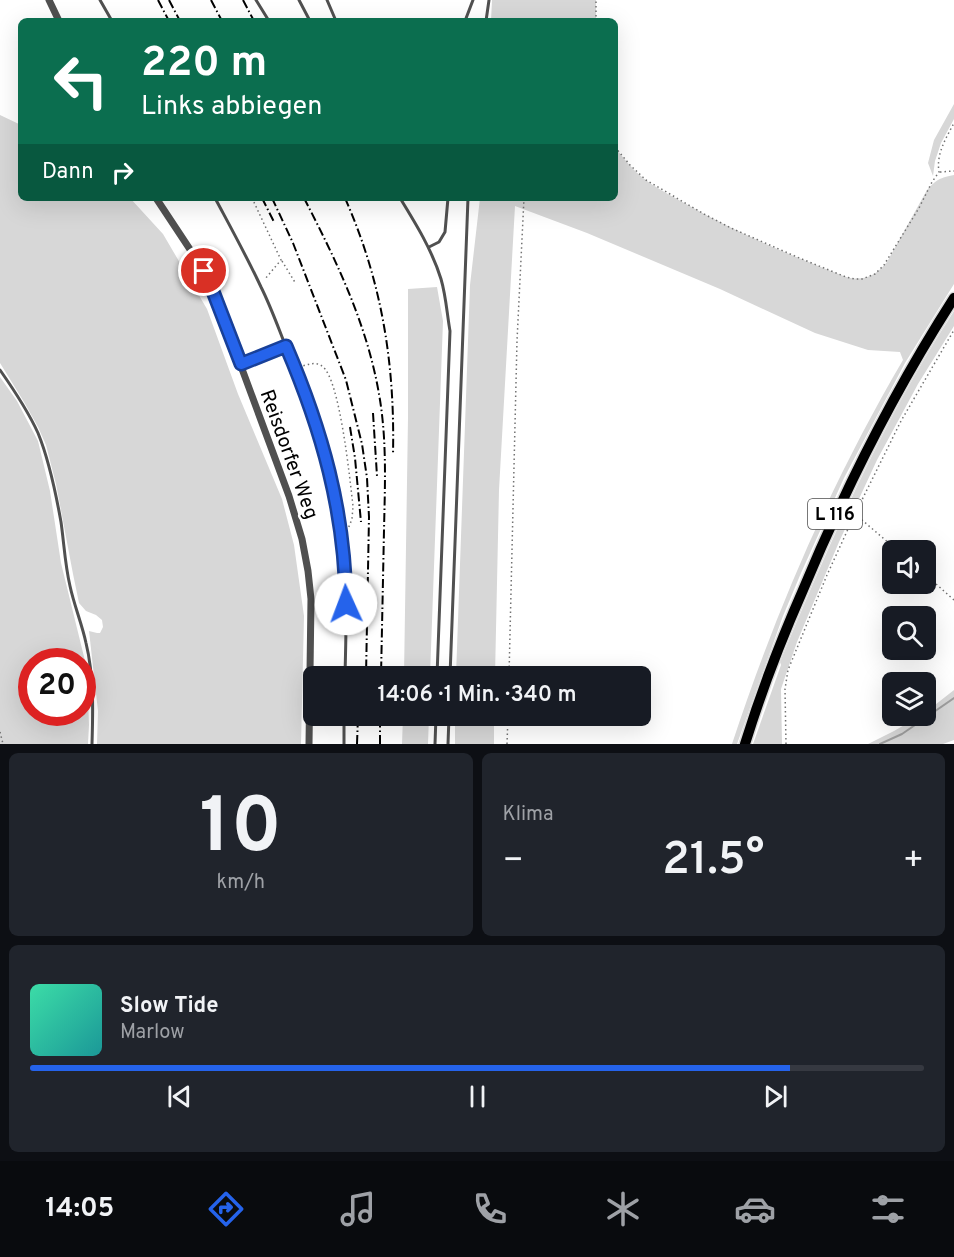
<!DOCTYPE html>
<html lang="de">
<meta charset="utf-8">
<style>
:root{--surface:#171b24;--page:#20242c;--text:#f1f3f6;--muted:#9ea1a6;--line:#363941;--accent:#2563eb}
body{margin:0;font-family:Overpass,sans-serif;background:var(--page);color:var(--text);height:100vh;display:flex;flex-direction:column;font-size:22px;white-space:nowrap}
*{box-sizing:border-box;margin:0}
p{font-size:20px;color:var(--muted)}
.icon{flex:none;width:33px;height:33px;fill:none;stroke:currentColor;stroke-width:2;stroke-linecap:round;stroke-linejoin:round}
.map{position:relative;height:744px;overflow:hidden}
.panel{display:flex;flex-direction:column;gap:9px;padding:9px;background:#0d0f14;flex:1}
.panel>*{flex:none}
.top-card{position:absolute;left:18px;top:18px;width:600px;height:183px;border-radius:9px;box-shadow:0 6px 24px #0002;background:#0b6e4f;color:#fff;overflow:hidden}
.buttons{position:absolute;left:882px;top:540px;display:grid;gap:12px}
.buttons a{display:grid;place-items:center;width:54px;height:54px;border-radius:9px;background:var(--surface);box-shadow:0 6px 24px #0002;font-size:30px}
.speed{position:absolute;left:18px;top:648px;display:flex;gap:12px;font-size:30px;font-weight:700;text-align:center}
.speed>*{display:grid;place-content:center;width:78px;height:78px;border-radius:50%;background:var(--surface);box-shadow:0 6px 24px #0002;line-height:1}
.speed .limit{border:9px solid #d22;background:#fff;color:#111}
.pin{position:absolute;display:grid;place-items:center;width:51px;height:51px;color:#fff;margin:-26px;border:3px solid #fff;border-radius:50%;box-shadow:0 2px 6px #0007}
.me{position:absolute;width:66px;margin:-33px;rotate:358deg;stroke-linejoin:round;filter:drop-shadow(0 0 4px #0008)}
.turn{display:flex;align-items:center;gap:21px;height:126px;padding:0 24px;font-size:27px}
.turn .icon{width:78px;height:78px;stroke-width:2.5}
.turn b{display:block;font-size:42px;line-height:51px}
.then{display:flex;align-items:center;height:57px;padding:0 24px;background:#0003;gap:12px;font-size:22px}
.big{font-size:45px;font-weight:600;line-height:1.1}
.panel .tile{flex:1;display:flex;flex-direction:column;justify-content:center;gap:9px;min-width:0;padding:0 21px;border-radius:9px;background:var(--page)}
.panel .dial{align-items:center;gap:0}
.dial b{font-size:78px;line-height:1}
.song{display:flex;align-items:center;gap:18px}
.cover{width:72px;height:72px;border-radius:9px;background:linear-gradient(135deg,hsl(160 70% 55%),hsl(180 70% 35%))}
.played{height:6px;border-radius:3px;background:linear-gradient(90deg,var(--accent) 85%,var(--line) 85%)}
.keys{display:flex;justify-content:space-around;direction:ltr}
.heat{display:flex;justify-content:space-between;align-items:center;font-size:33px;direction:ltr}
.panel .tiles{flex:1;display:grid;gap:9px;grid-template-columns:1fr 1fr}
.tile:last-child{grid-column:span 2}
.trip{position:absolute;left:303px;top:666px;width:348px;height:60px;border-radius:9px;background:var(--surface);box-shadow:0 6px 24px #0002;font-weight:600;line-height:60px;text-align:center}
.tab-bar{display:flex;height:96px;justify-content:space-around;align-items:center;background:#090b0e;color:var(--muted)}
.tab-bar .icon{width:42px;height:42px}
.tab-bar .on{color:var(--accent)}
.tab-bar b{font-size:27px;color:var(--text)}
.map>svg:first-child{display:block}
.green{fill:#d7d7d7;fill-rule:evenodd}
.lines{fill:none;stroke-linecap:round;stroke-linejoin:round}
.stream{stroke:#9e9e9e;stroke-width:2}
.primary-casing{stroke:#dbdbdb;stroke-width:13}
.path{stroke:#727272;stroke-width:1.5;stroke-dasharray:1.5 3;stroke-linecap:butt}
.lane{stroke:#505050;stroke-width:3}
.street{stroke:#505050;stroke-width:7}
.primary{stroke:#000;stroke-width:10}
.rail{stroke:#000;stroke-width:2;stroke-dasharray:9 3 1.5 3;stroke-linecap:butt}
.route-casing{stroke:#184099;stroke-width:15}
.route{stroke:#2563eb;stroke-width:10}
.labels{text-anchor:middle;stroke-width:5;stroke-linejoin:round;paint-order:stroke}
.shield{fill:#fff;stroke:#4c4c4c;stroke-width:1.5}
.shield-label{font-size:18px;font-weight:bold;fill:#000}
.street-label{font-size:20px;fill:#000;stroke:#fff}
</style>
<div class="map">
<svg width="954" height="744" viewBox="0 0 954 744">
<rect width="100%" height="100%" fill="#fff"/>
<path class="green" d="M492 0H596V21H491Z
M954 104V119L941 143 935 161 933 176 928 163 934 140Z
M0 115 21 125V198H130L163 234 207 309 238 394 282 499 294 545 304 616 301 744H97L98 711 89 631 97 633H100L103 627 102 620 96 615 86 611 79 603 73 574 56 484 46 445 38 427 24 402 0 363Z
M615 147C623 158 632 169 643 178 656 188 672 196 686 204 737 233 792 256 846 277 864 282 877 275 887 262L927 190C937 179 940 178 954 175V284L905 363 844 478 801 573 783 616 737 744H732C776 610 832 481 903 360L900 352 868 350 815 333 720 289 587 233 515 206 499 490 495 676H456L470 285 480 198H615Z
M437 287 443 321 430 676H404L408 418V289Z
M954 311V326L918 384 877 460 839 542 797 642 781 689 782 744H753L781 665 780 662C830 541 883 420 954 311Z
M0 377 17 401 38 441 50 491 61 563 87 669 89 725 88 744H0ZM32 662H82V712H32Z
M954 690V740L943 744H868L894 731 920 716H926V712Z
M403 716H429L428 744H402Z
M455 716H494V744H455Z"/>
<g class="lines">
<path class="stream" d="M880 744 902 734 954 698"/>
<g class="primary-casing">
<path id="primary" d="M745 744C761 692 781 640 803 590 845 489 895 390 954 298"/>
</g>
<path class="path" d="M596 21V0
M615 147 630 165 646 180 704 214 731 228 797 257 846 277 855 279H862L875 274 884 265 919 208 932 182 939 172C936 154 946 138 954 123
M940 172 954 171
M252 198 281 260 265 279
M282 261 296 284
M299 367C307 365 315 361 322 366 340 378 350 481 353 506L352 519 348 529
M897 550 855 514 901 421 954 330
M926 575 954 600
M509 676 517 341 524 198
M0 732 3 744
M507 744 508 716
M786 744 785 689 788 670 827 575 854 516"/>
<path class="lane" d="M100 0 112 21
M256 0 269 21
M299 0 310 21
M327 0 336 21
M465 21 473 0
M486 21 489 0
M215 198C231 228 247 257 261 287 271 307 278 327 286 347 312 408 334 473 342 539 348 585 346 631 345 676
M400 198C416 224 432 250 441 279 446 296 447 314 450 331L437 676
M429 247 439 242 445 232 448 198
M0 370C14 390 28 411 38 433 49 460 56 494 61 522 64 543 65 565 70 586 74 605 82 624 86 643 94 676 93 711 92 744
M450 676 468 198
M344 744V716
M435 744 436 716
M448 744 449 716"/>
<path class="street" d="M49 0 59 21
M156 198 195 257 211 285 289 496 302 539 308 571 311 599 309 744
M241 364 286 346"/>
<use href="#primary" class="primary"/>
<path class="rail" d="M158 0 169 21
M169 0 180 21
M211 0 222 21
M243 0 254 21
M262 198 274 222
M272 198 293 243 346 380 362 444 367 478 369 517 366 676
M304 198C336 260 367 324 379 394 387 439 385 484 384 530 383 579 382 628 381 676
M345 198C382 282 395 364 393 455
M373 413 377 476
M350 427 355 458 361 522
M357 744 358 716
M380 744V716"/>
</g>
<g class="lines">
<g class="route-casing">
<path id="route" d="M204 271 214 294 241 364 286 346C322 430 345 511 346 604"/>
</g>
<use href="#route" class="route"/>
</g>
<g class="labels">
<rect class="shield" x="808" y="499" width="54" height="30" rx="4.5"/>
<g class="shield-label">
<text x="835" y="520">L 116</text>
</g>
<g class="street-label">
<text transform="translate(290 454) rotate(70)" y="7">Reisdorfer Weg</text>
</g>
</g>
</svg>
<div class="buttons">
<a><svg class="icon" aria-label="sound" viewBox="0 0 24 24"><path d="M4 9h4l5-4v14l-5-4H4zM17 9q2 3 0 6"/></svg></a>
<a><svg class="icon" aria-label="search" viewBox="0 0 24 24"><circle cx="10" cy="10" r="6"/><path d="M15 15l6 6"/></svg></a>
<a><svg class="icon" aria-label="layers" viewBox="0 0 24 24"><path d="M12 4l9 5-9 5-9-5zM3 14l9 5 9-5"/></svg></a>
</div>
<div class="speed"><div class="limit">20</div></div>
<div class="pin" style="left:204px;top:271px;background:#d93025"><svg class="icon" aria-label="arrive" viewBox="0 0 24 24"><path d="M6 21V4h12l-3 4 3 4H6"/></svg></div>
<svg class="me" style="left:346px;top:604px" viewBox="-20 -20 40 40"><circle r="19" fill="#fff"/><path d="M0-13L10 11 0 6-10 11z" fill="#2563eb"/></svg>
<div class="trip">14:06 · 1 Min. · 340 m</div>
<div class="top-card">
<div class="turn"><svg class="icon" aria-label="left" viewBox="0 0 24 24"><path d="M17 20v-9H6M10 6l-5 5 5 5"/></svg><div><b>220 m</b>Links abbiegen</div></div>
<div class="then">Dann<svg class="icon" aria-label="right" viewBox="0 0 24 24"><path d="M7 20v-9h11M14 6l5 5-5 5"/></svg></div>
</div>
</div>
<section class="panel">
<div class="tiles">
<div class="tile dial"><b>10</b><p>km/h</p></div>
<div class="tile"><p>Klima</p>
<div class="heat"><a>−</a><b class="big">21.5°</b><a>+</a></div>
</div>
<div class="tile">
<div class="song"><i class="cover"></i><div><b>Slow Tide</b><p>Marlow</p></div></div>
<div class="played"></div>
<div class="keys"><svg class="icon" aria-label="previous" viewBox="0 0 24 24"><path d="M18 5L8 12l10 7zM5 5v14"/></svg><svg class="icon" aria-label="pause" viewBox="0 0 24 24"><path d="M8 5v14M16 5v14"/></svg><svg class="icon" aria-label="next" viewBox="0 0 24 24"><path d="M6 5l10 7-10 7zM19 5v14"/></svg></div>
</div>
</div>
</section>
<nav class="tab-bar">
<b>14:05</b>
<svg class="icon on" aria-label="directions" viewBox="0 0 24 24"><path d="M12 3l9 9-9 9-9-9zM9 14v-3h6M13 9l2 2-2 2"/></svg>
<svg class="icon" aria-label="music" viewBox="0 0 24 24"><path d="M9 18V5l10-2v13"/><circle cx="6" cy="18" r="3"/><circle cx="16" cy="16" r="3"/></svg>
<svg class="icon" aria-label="phone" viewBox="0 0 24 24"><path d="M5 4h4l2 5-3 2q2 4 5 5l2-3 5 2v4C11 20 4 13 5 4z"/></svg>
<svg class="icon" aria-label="climate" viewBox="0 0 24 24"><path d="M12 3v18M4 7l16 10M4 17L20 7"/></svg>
<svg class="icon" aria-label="car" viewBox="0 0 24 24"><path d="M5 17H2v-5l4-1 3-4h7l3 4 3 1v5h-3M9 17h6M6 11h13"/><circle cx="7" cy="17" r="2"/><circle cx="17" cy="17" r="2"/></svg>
<svg class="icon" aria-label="filters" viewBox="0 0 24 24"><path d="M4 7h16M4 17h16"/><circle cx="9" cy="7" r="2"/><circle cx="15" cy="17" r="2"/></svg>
</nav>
